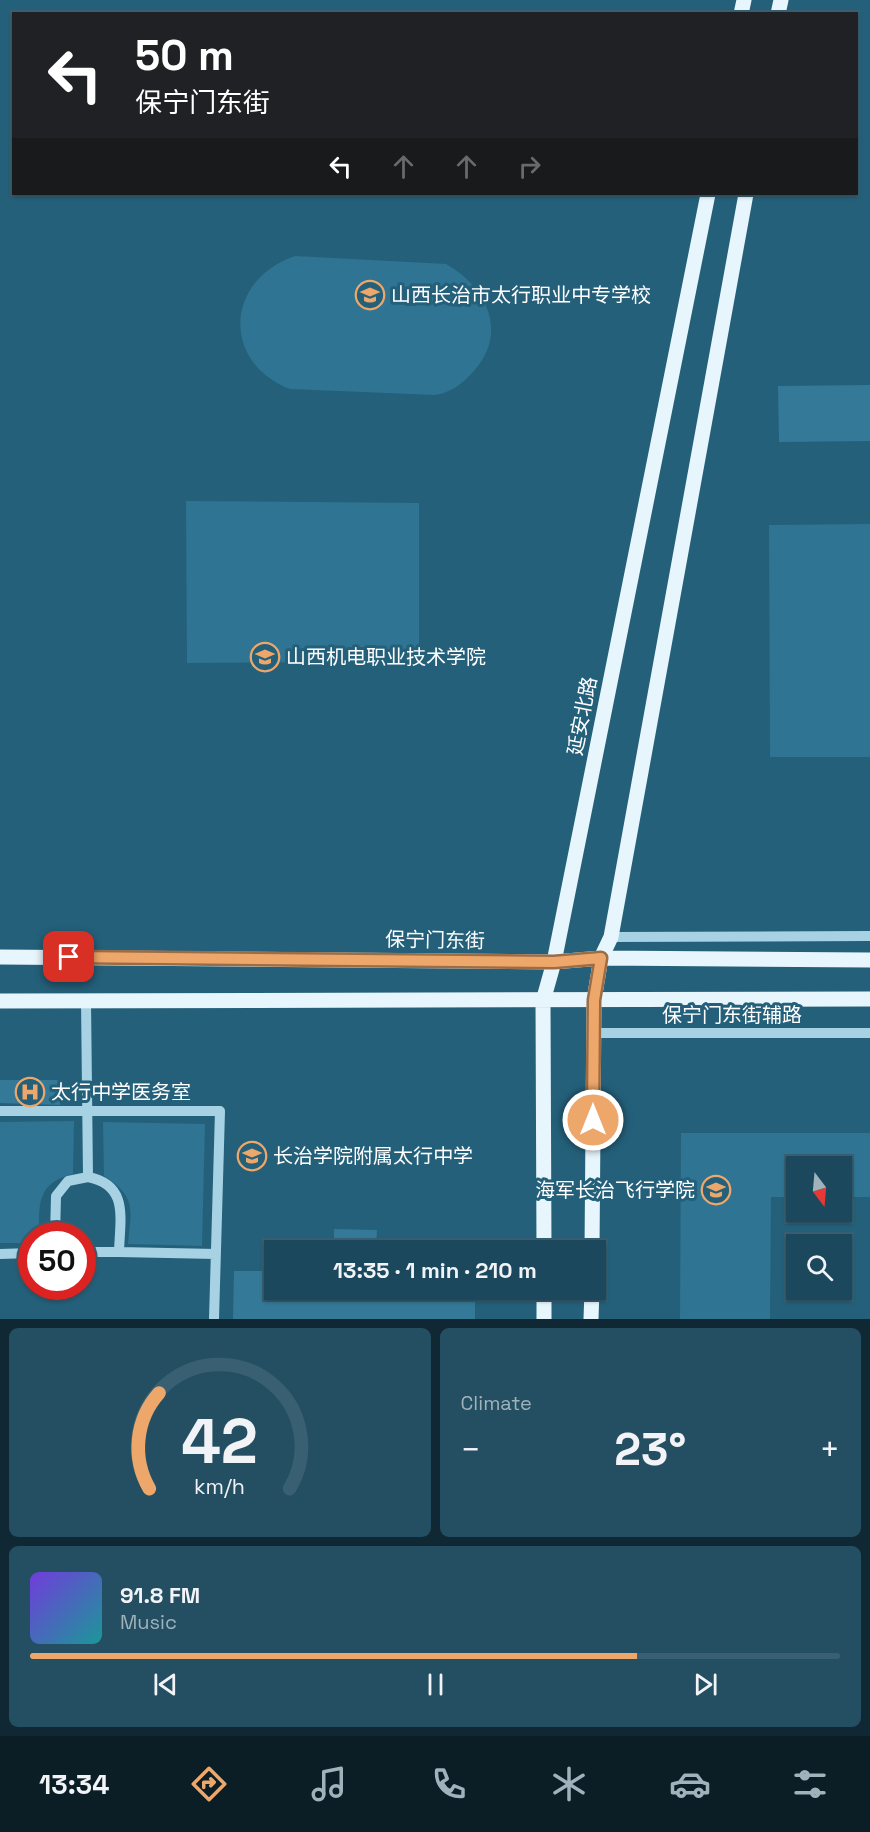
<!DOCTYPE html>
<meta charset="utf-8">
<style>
:root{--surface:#1b485c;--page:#244f62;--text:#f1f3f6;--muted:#a0b2bb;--line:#396072;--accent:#eea76b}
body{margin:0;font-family:"Space Grotesk","Noto Sans SC",sans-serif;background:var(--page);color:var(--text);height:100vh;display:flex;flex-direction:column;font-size:22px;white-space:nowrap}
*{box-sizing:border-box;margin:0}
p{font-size:20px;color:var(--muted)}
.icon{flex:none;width:33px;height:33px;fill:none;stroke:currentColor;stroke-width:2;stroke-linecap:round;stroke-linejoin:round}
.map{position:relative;height:1319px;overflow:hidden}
.panel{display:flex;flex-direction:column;gap:9px;padding:9px;background:#0f2833;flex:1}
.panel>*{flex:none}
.guide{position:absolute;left:12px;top:12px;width:846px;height:183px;border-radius:0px;box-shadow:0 2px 4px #0004,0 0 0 2px var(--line);background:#202124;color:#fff;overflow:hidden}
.needle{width:39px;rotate:164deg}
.buttons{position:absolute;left:786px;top:1156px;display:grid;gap:12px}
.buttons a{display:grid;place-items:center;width:66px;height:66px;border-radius:0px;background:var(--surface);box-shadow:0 2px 4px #0004,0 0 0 2px var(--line);font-size:30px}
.speed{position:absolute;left:18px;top:1222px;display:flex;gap:12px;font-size:30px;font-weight:700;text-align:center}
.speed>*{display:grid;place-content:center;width:78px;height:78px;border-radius:50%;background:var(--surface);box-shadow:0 2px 4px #0004,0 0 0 2px var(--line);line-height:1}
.speed .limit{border:9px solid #d22;background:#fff;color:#111}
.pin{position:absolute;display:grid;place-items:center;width:51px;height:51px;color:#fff;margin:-26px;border-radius:12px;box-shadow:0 3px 9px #0006}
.me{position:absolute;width:66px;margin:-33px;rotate:0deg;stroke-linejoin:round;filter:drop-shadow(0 0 4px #0008)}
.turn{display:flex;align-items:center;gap:21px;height:126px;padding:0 24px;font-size:27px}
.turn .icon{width:78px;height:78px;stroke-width:2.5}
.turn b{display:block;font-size:42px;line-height:51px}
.lanes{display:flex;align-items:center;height:57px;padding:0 24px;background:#0003;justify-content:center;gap:30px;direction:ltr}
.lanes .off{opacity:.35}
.big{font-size:45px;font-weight:700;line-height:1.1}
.panel .tile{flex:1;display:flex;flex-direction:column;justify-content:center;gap:9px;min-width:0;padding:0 21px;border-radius:9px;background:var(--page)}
.panel .dial{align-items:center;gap:0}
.dial svg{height:156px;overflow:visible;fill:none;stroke:var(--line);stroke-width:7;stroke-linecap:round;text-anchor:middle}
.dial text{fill:var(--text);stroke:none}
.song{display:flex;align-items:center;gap:18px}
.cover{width:72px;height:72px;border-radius:9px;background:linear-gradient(135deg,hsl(260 70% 55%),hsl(180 70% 35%))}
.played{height:6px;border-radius:3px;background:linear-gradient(90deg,var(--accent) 75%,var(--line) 75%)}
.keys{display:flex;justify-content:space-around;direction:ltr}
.heat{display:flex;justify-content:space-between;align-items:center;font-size:33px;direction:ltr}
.panel .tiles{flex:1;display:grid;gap:9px;grid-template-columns:1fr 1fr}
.tile:last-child{grid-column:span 2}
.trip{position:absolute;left:264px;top:1240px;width:342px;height:60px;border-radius:0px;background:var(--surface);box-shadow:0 2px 4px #0004,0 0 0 2px var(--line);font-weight:700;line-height:60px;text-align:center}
.menu{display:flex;height:96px;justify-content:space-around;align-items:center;background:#0b1d25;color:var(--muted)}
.menu .icon{width:42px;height:42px}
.menu .on{color:var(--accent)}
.menu b{font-size:27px;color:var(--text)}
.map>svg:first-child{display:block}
.green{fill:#2f7492}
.building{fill:#347997}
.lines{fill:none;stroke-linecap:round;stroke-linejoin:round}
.minor{stroke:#a7d2e4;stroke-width:10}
.major{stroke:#e7f5fc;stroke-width:15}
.route-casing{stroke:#9b6d46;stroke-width:15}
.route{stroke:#eea76b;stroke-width:10}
.labels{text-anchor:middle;stroke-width:6;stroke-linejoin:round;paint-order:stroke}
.poi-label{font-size:20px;fill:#fff;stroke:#24607a;text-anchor:start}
.street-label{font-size:20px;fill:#fff;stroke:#24607a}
</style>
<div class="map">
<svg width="870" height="1319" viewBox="0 0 870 1319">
<rect width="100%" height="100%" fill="#24607a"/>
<path class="green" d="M295 256 446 264C487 287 509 333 473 372 462 384 451 393 434 395L290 389C221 362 225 280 295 256Z
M186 501 419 503V661L187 663Z
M870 524V757H770L769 525Z
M74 1121 73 1174C37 1183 39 1203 39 1236H32L31 1243H0V1122Z
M103 1122 205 1124 202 1246 128 1244C131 1209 137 1197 104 1176Z
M681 1133H870V1197H842V1167H796V1197H771L770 1319H680Z"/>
<path class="building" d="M870 385V441L779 442 778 386Z
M0 1080H60V1105L0 1103Z
M334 1229 377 1230 376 1251H334Z
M234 1271H274V1290H475V1319H233Z"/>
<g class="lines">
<path class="minor" d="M611 937 870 936
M594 1033H870
M0 1111H220L214 1319
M55 1236 56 1196 68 1181 88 1177 86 1001
M82 1252H119C120 1218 129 1185 88 1177
M119 1252 216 1254
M0 1254 32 1253"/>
<path class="major" d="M741 14 744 0
M778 14 781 0
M0 957 554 962 601 958 870 960
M0 1001 870 999
M544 1251 543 1001 554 962 708 194
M592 1251 594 1000 601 958 611 937 746 194
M544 1290V1319
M591 1319 592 1290"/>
</g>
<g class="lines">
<g class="route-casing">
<path id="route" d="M69 957 554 962 601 958 594 1000 593 1120"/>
</g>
<use href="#route" class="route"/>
</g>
<defs>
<g id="school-ring" transform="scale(1.5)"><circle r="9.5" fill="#24607a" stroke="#eea76b" stroke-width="1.5"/><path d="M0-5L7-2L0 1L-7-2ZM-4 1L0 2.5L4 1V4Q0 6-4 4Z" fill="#eea76b"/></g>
<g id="university-ring" transform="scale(1.5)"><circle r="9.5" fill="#24607a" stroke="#eea76b" stroke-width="1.5"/><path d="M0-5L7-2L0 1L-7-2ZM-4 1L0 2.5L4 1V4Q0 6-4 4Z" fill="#eea76b"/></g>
<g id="hospital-ring" transform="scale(1.5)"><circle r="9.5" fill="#24607a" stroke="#eea76b" stroke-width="1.5"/><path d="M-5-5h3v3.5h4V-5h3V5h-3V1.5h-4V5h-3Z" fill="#eea76b"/></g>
</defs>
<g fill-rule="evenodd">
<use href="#school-ring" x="370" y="295"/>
<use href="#university-ring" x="265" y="657"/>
<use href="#hospital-ring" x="30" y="1092"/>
<use href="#school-ring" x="252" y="1156"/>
<use href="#university-ring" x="716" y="1190"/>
</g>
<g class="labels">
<g class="poi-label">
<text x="391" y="302">山西长治市太行职业中专学校</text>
<text x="286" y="664">山西机电职业技术学院</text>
<text x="51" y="1099">太行中学医务室</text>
<text x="273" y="1163">长治学院附属太行中学</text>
<text x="695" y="1197" text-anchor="end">海军长治飞行学院</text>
</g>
<g class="street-label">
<text transform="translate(582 716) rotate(-79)" y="7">延安北路</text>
<text transform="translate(435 940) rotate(1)" y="7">保宁门东街</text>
<text x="732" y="1022">保宁门东街辅路</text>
</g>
</g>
</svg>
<div class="buttons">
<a><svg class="needle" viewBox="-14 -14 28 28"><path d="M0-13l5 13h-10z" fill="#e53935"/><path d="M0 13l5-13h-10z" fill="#a0b2bb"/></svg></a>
<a><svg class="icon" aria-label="search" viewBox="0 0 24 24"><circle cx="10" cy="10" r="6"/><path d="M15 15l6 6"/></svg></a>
</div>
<div class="speed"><div class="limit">50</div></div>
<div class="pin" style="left:69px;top:957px;background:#d93025"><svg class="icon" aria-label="arrive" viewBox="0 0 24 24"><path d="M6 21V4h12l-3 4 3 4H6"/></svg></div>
<svg class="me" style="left:593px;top:1120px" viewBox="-20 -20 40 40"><circle r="17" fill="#eea76b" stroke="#fff" stroke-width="3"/><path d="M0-11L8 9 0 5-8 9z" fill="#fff"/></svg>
<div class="trip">13:35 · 1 min · 210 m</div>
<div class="guide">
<div class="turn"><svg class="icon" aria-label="left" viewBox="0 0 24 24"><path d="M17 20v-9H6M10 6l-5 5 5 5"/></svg><div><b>50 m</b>保宁门东街</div></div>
<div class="lanes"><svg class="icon" aria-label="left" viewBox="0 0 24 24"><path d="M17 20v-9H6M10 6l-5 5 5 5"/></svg><svg class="icon off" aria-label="ahead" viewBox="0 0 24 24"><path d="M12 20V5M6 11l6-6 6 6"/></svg><svg class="icon off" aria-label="ahead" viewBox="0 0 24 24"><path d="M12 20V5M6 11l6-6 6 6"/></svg><svg class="icon off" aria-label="right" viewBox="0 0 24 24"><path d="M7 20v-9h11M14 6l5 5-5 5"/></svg></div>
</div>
</div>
<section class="panel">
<div class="tiles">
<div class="tile dial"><svg viewBox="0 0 100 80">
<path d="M14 69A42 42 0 1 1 86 69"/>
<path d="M14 69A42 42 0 0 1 19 20" stroke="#eea76b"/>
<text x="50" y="56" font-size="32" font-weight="700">42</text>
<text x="50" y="72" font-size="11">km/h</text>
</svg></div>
<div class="tile"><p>Climate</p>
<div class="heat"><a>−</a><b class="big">23°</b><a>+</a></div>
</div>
<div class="tile">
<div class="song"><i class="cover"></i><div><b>91.8 FM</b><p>Music</p></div></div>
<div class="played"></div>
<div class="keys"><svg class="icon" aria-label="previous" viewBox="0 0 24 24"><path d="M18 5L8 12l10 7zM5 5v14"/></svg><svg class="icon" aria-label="pause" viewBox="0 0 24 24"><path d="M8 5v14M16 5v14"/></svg><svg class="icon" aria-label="next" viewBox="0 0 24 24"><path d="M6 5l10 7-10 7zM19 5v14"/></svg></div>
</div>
</div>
</section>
<nav class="menu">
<b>13:34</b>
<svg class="icon on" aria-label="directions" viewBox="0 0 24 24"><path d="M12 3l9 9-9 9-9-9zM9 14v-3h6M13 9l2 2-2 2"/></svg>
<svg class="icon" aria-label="music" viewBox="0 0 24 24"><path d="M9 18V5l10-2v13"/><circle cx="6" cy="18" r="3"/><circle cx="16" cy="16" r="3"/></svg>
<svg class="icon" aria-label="phone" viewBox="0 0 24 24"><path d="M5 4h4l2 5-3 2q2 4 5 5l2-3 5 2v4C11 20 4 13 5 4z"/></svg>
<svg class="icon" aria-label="climate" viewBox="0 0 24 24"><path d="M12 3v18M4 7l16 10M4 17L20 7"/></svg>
<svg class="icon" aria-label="car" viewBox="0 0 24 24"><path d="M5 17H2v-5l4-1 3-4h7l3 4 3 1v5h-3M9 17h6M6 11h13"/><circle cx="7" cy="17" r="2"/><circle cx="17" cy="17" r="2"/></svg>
<svg class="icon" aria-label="filters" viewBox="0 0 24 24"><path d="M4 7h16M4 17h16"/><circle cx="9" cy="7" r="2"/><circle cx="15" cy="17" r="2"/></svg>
</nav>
